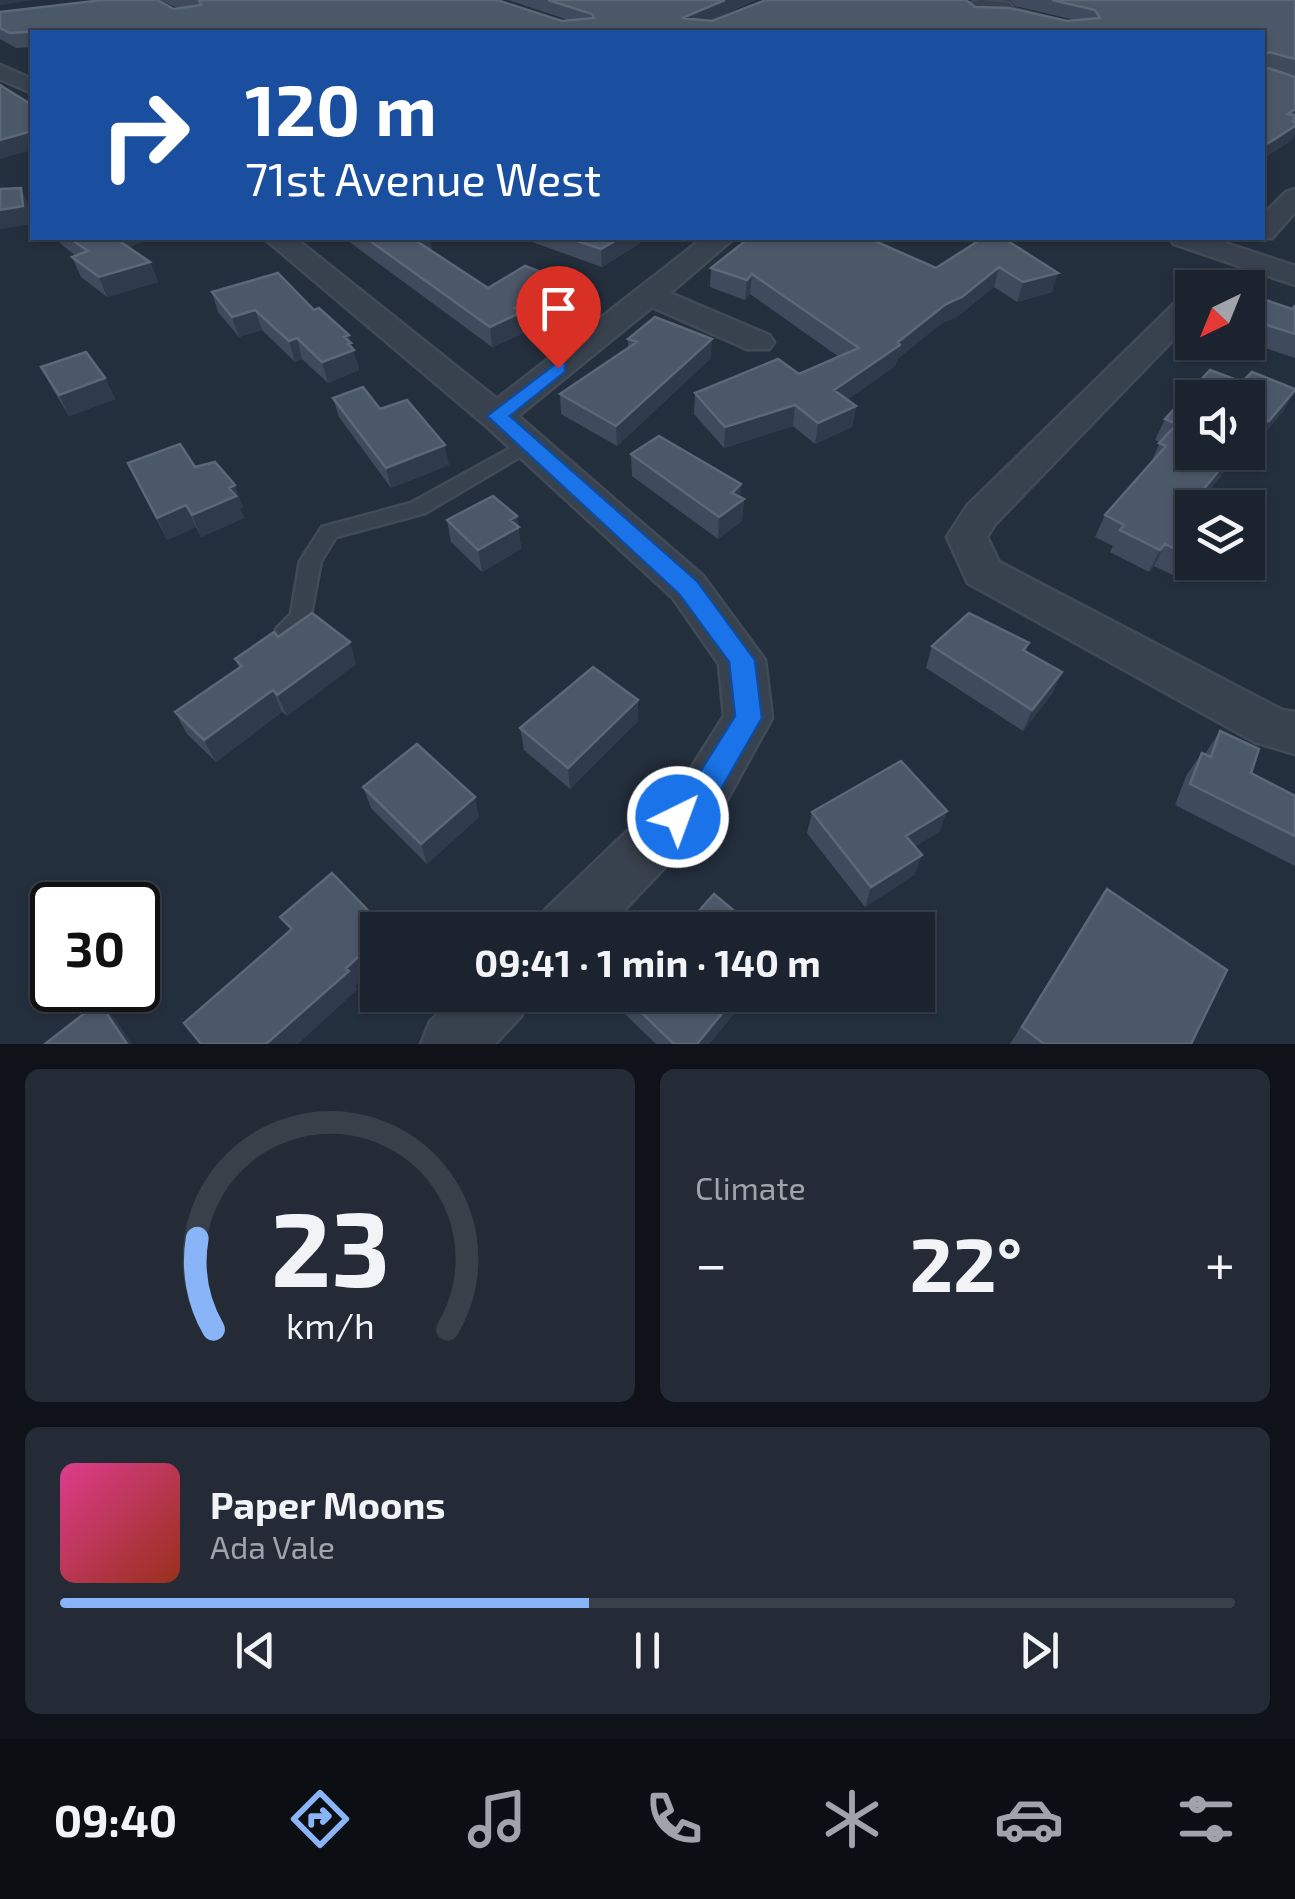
<!DOCTYPE html>
<meta charset="utf-8">
<style>
:root{--surface:#1b232e;--page:#242b36;--text:#f1f3f6;--muted:#a0a4aa;--line:#39404a;--accent:#8ab4f8}
body{margin:0;font-family:"Exo 2",sans-serif;background:var(--page);color:var(--text);height:100vh;display:flex;flex-direction:column;font-size:38px;white-space:nowrap}
*{box-sizing:border-box;margin:0}
p{font-size:32px;color:var(--muted)}
.icon{flex:none;width:55px;height:55px;fill:none;stroke:currentColor;stroke-width:2;stroke-linecap:round;stroke-linejoin:round}
.map{position:relative;height:1044px;overflow:hidden}
.details{display:flex;flex-direction:column;gap:25px;padding:25px;background:#0f1319;flex:1}
.details>*{flex:none}
.banner{position:absolute;left:30px;top:30px;width:1235px;height:210px;border-radius:0px;box-shadow:0 2px 8px #0004,0 0 0 2px var(--line);background:#1a4fa0;color:#fff;overflow:hidden}
.needle{width:65px;rotate:223deg}
.buttons{position:absolute;left:1175px;top:270px;display:grid;gap:20px}
.buttons a{display:grid;place-items:center;width:90px;height:90px;border-radius:0px;background:var(--surface);box-shadow:0 2px 8px #0004,0 0 0 2px var(--line);font-size:50px}
.speed{position:absolute;left:30px;top:882px;display:flex;gap:20px;font-size:50px;font-weight:700;text-align:center}
.speed>*{display:grid;place-content:center;width:130px;height:130px;border-radius:50%;background:var(--surface);box-shadow:0 2px 8px #0004,0 0 0 2px var(--line);line-height:1}
.speed .limit{border:5px solid #111;border-radius:15px;background:#fff;color:#111}
.pin{position:absolute;display:grid;place-items:center;width:85px;height:85px;color:#fff;margin:-102px -42px;border-radius:50% 50% 50% 0;rotate:-45deg;box-shadow:0 0 10px #0007}
.pin .icon{rotate:45deg}
.me{position:absolute;width:110px;margin:-55px;rotate:42deg;stroke-linejoin:round;filter:drop-shadow(0 0 8px #0008)}
.turn{display:flex;align-items:center;gap:35px;height:210px;padding:0 50px;font-size:45px}
.turn .icon{width:130px;height:130px;stroke-width:2.5}
.turn b{display:block;font-size:70px;line-height:85px}
.big{font-size:75px;font-weight:700;line-height:1.1}
.details .card{flex:1;display:flex;flex-direction:column;justify-content:center;gap:15px;min-width:0;padding:0 35px;border-radius:15px;background:var(--page)}
.details .dial{align-items:center;gap:0}
.dial svg{height:260px;overflow:visible;fill:none;stroke:var(--line);stroke-width:7;stroke-linecap:round;text-anchor:middle}
.dial text{fill:var(--text);stroke:none}
.song{display:flex;align-items:center;gap:30px}
.cover{width:120px;height:120px;border-radius:15px;background:linear-gradient(135deg,hsl(330 70% 55%),hsl(10 70% 35%))}
.played{height:10px;border-radius:5px;background:linear-gradient(90deg,var(--accent) 45%,var(--line) 45%)}
.keys{display:flex;justify-content:space-around;direction:ltr}
.heat{display:flex;justify-content:space-between;align-items:center;font-size:55px;direction:ltr}
.details .tiles{flex:1;display:grid;gap:25px;grid-template-columns:1fr 1fr}
.card:last-child{grid-column:span 2}
.trip{position:absolute;left:360px;top:912px;width:575px;height:100px;border-radius:0px;background:var(--surface);box-shadow:0 2px 8px #0004,0 0 0 2px var(--line);font-weight:700;line-height:100px;text-align:center}
.tabs{display:flex;height:160px;justify-content:space-around;align-items:center;background:#0b0e12;color:var(--muted)}
.tabs .icon{width:70px;height:70px}
.tabs .on{color:var(--accent)}
.tabs b{font-size:45px;color:var(--text)}
.map>svg:first-child{display:block}
.lines{fill:none;stroke-linecap:round;stroke-linejoin:round}
.lane-casing{stroke:#414a57;stroke-width:5}
.street-casing{stroke:#414a57;stroke-width:5}
.lane{fill:#38414e;fill-rule:evenodd}
.street{fill:#38414e;fill-rule:evenodd}
.wall{fill:#3f4b5c}
.shaded-wall{fill:#2f3b4b}
.building{fill:#4b5868;stroke:#5c6777;stroke-width:2.5}
.route{fill:#1a73e8;stroke:#114b97;stroke-width:2.5}
</style>
<div class="map">
<svg width="1295" height="1044" viewBox="0 0 1295 1044">
<rect width="100%" height="100%" fill="#242f3e"/>
<g class="lines">
<g class="lane-casing">
<path id="lane" d="M529 438 538 444 535 448 425 513 336 537 321 561 309 624 295 635H279L276 629 291 614 300 561 322 527 411 503Z"/>
</g>
<g class="street-casing">
<path id="street" d="M980 0 1009 3 1013 9 1090 28 1092 32H1063L1006 18H974L957 8Z
M0 65 32 79V93L0 79Z
M1295 189V212L1272 238H1252H1262V216L1286 192Z
M264 238H295L497 399 703 238H734L670 293 769 335 774 342 769 349H747L652 307 518 416 703 576 765 660 772 718 724 805 605 930H536L545 910 688 773 724 716 719 664 673 598 484 424Z
M1170 238H1210L1295 266V285L1174 244Z
M1192 294V320L995 524 987 537 999 562 1282 710 1295 712V754L1255 742 968 583 947 537 967 506 1181 297Z
M457 995H530L521 1016 495 1044H421L430 1022Z"/>
</g>
<use href="#lane" class="lane"/>
<use href="#street" class="street"/>
</g>
<path class="wall" d="M159 0H497L562 21 568 20 508 0H756L709 21 967 1 975 7 1067 21 1075 20 1015 6 1010 0H1295V76L1274 70 1295 77V133L1292 140 1262 159V32H32V47L16 48 0 39V12L178 8Z
M58 238H154L128 247 150 262 158 282 107 297 81 277 72 257 76 256 61 244Z
M344 238H429L432 251 488 288 560 279 561 299 523 324 524 333 492 347Z
M531 238H640V243L602 267 532 242Z
M749 238H882L878 242 936 268 983 238 1052 292 1017 302 994 287 957 317 942 323 897 359 895 366 847 400 856 406 852 427 815 444 793 426 724 448 694 414 695 393 799 374 839 357 750 294 745 300 710 287 711 268Z
M212 292 314 310 349 335 359 370 328 383 302 359 295 362 262 330 239 337 218 312Z
M1248 294 1292 309 1295 306V358L1248 342Z
M628 339 711 358 617 446 561 414 560 394 628 348Z
M41 367 105 378 115 399 69 416 52 388Z
M333 398 380 409 449 465 391 488 339 417Z
M1284 410 1257 442 1250 440 1192 452H1240L1208 492 1218 497 1192 556 1177 577 1154 566 1149 572 1110 552 1113 546 1095 537 1105 515 1150 465 1160 442 1155 440 1165 419Z
M631 454 744 499 742 521 718 539 632 476Z
M128 463 195 467 243 507 240 508 244 518 201 537 196 527 167 540Z
M517 516 521 549 482 572 451 542 447 520Z
M278 637 356 664 287 716 282 712 216 762 187 734 175 712 239 668 235 659Z
M1029 643 1026 651 1062 672 1052 694 1023 731 926 668 932 646Z
M638 721 570 789 524 750 520 728Z
M1220 731 1251 773 1295 796V866L1175 805 1187 774 1202 753 1205 754Z
M363 787 479 817 427 864 371 808Z
M947 811 939 832 915 846 922 855 914 875 865 907 807 833 812 812Z
M1107 889 1191 1044H1010L1094 909Z
M623 995H749L709 1044H656L624 1013Z"/>
<path class="shaded-wall" d="M0 0H34L0 5Z
M725 0H756L681 32 682 18Z
M1295 109V133L1292 140 1262 159V147L1288 114Z
M32 131V150L0 159V140Z
M21 188 29 206 31 224 0 229V210Z
M109 238H154L115 252Z
M430 238 433 257 418 242Z
M620 238H640V243L602 267 601 249Z
M150 262 158 282 107 297 99 277Z
M999 267 994 287 957 317 942 323 897 359 895 366 831 411 834 390 946 304Z
M1058 273 1052 292 1017 302 1023 282Z
M752 274 750 294 745 300 747 280Z
M560 279 561 299 523 324 524 333 492 347 490 327 515 308Z
M255 310 262 330 239 337 232 317Z
M349 335 359 370 328 383 322 362 344 337Z
M297 338 302 359 295 362 289 341Z
M712 339 711 358 617 446 616 426Z
M105 378 115 399 69 416 59 395Z
M1295 390 1284 410 1257 442 1269 421Z
M795 405 793 426 724 448 725 427Z
M856 406 852 427 815 444 818 423Z
M1262 419 1250 440 1248 443V436Z
M445 445 449 465 391 488 386 468Z
M1234 452H1240L1195 508 1203 490Z
M741 484 740 502 744 499 742 521 718 539 719 517 732 493Z
M235 485 243 507 240 508 244 518 201 537 192 515 229 488Z
M186 505 196 527 167 540 157 518Z
M517 516 521 549 482 572 478 550 510 520Z
M1165 544 1154 566 1149 572 1160 550Z
M1192 550V556L1177 577 1188 555Z
M350 642 356 664 287 716 277 695Z
M1062 672 1052 694 1023 731 1032 710Z
M273 690 282 712 216 762 204 740Z
M638 700V721L570 789 568 768Z
M475 797 479 817 427 864 421 844Z
M947 811 939 832 899 856 906 836Z
M922 855 914 875 865 907 871 887Z
M378 939V965L356 985 358 989 298 1044H266Z
M737 995H749L709 1044H697Z
M99 1002 116 1020 132 1044H127Z"/>
<path class="building" d="M103 0H157L174 9 201 5 199 0H497L562 21 594 18 592 14 548 0H725L682 18 712 21 766 0H966L975 7 1009 8 1067 21 1100 18 1095 10 1052 0H1295V59L1269 52 1264 56 1265 67 1295 77V109L1288 114 1295 115 1293 121 1295 122V126L1262 147V32H45L42 31 10 33 0 28V12Z
M0 85 32 105V131L0 140Z
M21 188 23 206 0 210V189Z
M69 238H115L150 262 99 277 72 257 88 251Z
M366 238H429L418 242 488 288 525 266 560 279 515 308 522 312 490 327Z
M568 238H620L601 249Z
M749 238H868L936 268 983 238H1003L1058 273 1023 282 999 267 962 297 946 304 898 342 900 345 834 390 856 406 818 423 795 405 725 427 695 393 778 359 799 374 859 348 752 274 747 280 711 268Z
M278 273 314 310 319 308 349 335 344 337 351 343 348 344 354 350 322 362 297 338 289 341 255 310 232 317 212 292Z
M1212 282 1229 288H1210Z
M1248 294 1292 309 1295 306V334L1248 319Z
M655 317 712 339 616 426 560 394 637 342 628 339Z
M86 352 105 378 59 395 41 367Z
M1210 370 1242 382 1252 372 1295 389V390L1269 421 1262 419 1248 436V398H1192V452H1234L1203 490 1218 497 1213 502 1224 507 1192 508V550L1188 555 1165 544 1160 550 1120 530 1124 525 1105 515 1166 446 1159 443 1177 424 1165 419Z
M363 387 380 409 407 400 445 445 386 468 333 398Z
M659 436 741 484 732 493 744 499 719 517 631 454Z
M180 444 195 467 215 462 235 485 229 488 236 496 192 515 186 505 157 518 128 463Z
M493 496 517 516 510 520 519 527 478 550 447 520Z
M312 613 350 642 277 695 273 690 204 740 175 712 242 666 235 659 274 632 278 637Z
M969 613 1029 643 1023 650 1062 672 1032 710 932 646Z
M593 667 638 700 568 768 520 728Z
M1220 731 1259 749 1251 773 1295 796V836L1190 784 1202 753 1211 757Z
M417 744 475 797 421 844 363 787Z
M901 761 947 811 906 836 922 855 871 887 812 812Z
M332 873 387 930H378V939L346 968 349 971 266 1044H201L184 1023 292 929 280 917Z
M1107 889 1227 970 1191 1044H1044L1022 1027Z
M714 894 757 930H682Z
M623 995H737L697 1044H674Z
M99 1002 127 1044H45Z"/>
<path class="route" d="M558 362 565 363V372L510 416 697 581 755 660 762 718 716 798 688 827 678 831 667 827 662 817 667 807 695 780 735 716 729 662 679 594 487 416Z"/>
</svg>
<div class="buttons">
<a><svg class="needle" viewBox="-14 -14 28 28"><path d="M0-13l5 13h-10z" fill="#e53935"/><path d="M0 13l5-13h-10z" fill="#a0a4aa"/></svg></a>
<a><svg class="icon" aria-label="sound" viewBox="0 0 24 24"><path d="M4 9h4l5-4v14l-5-4H4zM17 9q2 3 0 6"/></svg></a>
<a><svg class="icon" aria-label="layers" viewBox="0 0 24 24"><path d="M12 4l9 5-9 5-9-5zM3 14l9 5 9-5"/></svg></a>
</div>
<div class="speed"><div class="limit">30</div></div>
<div class="pin" style="left:558px;top:368px;background:#d93025"><svg class="icon" aria-label="arrive" viewBox="0 0 24 24"><path d="M6 21V4h12l-3 4 3 4H6"/></svg></div>
<svg class="me" style="left:678px;top:817px" viewBox="-20 -20 40 40"><circle r="17" fill="#1a73e8" stroke="#fff" stroke-width="3"/><path d="M0-11L8 9 0 5-8 9z" fill="#fff"/></svg>
<div class="trip">09:41 · 1 min · 140 m</div>
<div class="banner">
<div class="turn"><svg class="icon" aria-label="right" viewBox="0 0 24 24"><path d="M7 20v-9h11M14 6l5 5-5 5"/></svg><div><b>120 m</b>71st Avenue West</div></div>
</div>
</div>
<section class="details">
<div class="tiles">
<div class="card dial"><svg viewBox="0 0 100 80">
<path d="M14 69A42 42 0 1 1 86 69"/>
<path d="M14 69A42 42 0 0 1 9 41" stroke="#8ab4f8"/>
<text x="50" y="56" font-size="32" font-weight="700">23</text>
<text x="50" y="72" font-size="11">km/h</text>
</svg></div>
<div class="card"><p>Climate</p>
<div class="heat"><a>−</a><b class="big">22°</b><a>+</a></div>
</div>
<div class="card">
<div class="song"><i class="cover"></i><div><b>Paper Moons</b><p>Ada Vale</p></div></div>
<div class="played"></div>
<div class="keys"><svg class="icon" aria-label="previous" viewBox="0 0 24 24"><path d="M18 5L8 12l10 7zM5 5v14"/></svg><svg class="icon" aria-label="pause" viewBox="0 0 24 24"><path d="M8 5v14M16 5v14"/></svg><svg class="icon" aria-label="next" viewBox="0 0 24 24"><path d="M6 5l10 7-10 7zM19 5v14"/></svg></div>
</div>
</div>
</section>
<nav class="tabs">
<b>09:40</b>
<svg class="icon on" aria-label="directions" viewBox="0 0 24 24"><path d="M12 3l9 9-9 9-9-9zM9 14v-3h6M13 9l2 2-2 2"/></svg>
<svg class="icon" aria-label="music" viewBox="0 0 24 24"><path d="M9 18V5l10-2v13"/><circle cx="6" cy="18" r="3"/><circle cx="16" cy="16" r="3"/></svg>
<svg class="icon" aria-label="phone" viewBox="0 0 24 24"><path d="M5 4h4l2 5-3 2q2 4 5 5l2-3 5 2v4C11 20 4 13 5 4z"/></svg>
<svg class="icon" aria-label="climate" viewBox="0 0 24 24"><path d="M12 3v18M4 7l16 10M4 17L20 7"/></svg>
<svg class="icon" aria-label="car" viewBox="0 0 24 24"><path d="M5 17H2v-5l4-1 3-4h7l3 4 3 1v5h-3M9 17h6M6 11h13"/><circle cx="7" cy="17" r="2"/><circle cx="17" cy="17" r="2"/></svg>
<svg class="icon" aria-label="filters" viewBox="0 0 24 24"><path d="M4 7h16M4 17h16"/><circle cx="9" cy="7" r="2"/><circle cx="15" cy="17" r="2"/></svg>
</nav>
